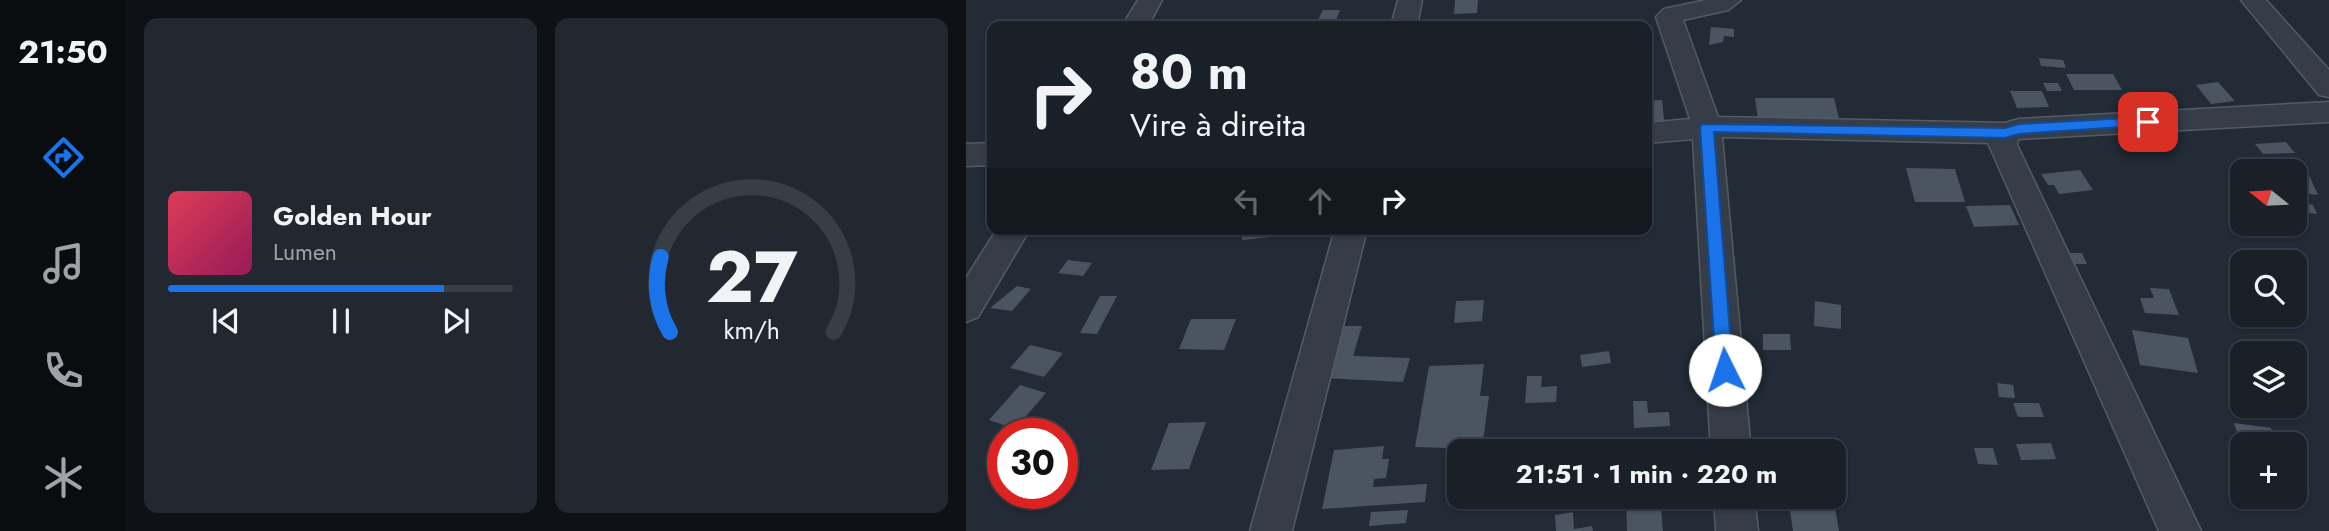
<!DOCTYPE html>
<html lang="pt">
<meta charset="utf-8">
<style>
:root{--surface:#1a2028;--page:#232830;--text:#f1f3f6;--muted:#9fa3a8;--line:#383e45;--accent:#1a73e8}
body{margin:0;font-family:Jost,sans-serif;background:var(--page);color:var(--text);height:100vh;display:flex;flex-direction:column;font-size:26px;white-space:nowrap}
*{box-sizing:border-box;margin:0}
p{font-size:23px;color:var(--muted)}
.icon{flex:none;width:38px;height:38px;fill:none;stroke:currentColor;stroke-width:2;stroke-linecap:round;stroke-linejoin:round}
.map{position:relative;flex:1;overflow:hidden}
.sheet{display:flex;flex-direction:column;gap:18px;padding:18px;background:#0e1216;width:840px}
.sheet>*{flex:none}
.guide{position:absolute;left:21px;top:21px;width:665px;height:214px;border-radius:14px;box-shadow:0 2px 5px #0004,0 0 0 2px var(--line);background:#1a2028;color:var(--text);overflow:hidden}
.needle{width:46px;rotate:288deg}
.tools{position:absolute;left:1264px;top:159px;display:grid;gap:14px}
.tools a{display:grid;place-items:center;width:77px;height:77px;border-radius:14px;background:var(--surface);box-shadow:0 2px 5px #0004,0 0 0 2px var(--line);font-size:35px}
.speed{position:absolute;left:21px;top:418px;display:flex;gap:14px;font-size:35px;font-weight:700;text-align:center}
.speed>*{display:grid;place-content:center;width:91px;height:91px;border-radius:50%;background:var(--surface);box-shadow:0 2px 5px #0004,0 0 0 2px var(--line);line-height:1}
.speed .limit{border:10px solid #d22;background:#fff;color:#111}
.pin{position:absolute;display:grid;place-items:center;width:60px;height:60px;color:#fff;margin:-30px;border-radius:14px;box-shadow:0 4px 10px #0006}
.me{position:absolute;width:77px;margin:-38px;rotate:356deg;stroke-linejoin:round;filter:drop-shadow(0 0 5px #0008)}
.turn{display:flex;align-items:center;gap:24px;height:147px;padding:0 28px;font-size:32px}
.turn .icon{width:91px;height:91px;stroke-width:2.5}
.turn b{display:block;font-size:49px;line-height:60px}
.lanes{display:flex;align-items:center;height:66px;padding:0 28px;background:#0003;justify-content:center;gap:35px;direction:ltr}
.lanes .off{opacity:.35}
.sheet .card{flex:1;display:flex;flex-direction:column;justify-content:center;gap:10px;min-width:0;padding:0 24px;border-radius:14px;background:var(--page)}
.sheet .dial{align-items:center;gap:0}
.dial svg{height:182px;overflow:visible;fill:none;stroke:var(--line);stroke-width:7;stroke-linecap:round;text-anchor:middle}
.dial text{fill:var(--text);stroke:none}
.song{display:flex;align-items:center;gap:21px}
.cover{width:84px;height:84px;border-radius:10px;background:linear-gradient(135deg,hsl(350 70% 55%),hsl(330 70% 35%))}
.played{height:7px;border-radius:4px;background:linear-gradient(90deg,var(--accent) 80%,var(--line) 80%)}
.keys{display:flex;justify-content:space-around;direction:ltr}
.sheet .tiles{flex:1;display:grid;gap:18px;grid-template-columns:repeat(2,1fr)}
.trip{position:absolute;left:481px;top:439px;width:399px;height:70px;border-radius:14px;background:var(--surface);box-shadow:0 2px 5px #0004,0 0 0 2px var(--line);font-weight:700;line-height:70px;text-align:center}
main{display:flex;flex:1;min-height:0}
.menu{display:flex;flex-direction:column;width:126px;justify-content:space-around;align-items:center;background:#0a0d10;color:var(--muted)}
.menu .icon{width:49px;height:49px}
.menu .on{color:var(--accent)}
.menu b{font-size:32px;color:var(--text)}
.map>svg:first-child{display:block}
.building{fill:#4b5562}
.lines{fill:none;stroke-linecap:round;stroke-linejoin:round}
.minor-casing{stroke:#535b65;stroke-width:3}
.minor{fill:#363d47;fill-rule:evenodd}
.route{fill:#1a73e8;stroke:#114b97;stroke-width:2}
</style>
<main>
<nav class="menu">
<b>21:50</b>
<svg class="icon on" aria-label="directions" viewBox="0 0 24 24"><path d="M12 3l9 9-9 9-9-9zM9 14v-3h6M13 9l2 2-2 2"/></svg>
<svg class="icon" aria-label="music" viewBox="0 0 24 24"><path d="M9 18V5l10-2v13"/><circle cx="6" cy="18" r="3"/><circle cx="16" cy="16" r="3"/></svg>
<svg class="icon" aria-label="phone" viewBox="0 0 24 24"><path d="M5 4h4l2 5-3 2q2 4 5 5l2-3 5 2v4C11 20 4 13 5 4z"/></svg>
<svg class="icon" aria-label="climate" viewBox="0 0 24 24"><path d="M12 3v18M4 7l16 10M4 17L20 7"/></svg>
</nav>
<section class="sheet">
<div class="tiles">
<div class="card">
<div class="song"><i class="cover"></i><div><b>Golden Hour</b><p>Lumen</p></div></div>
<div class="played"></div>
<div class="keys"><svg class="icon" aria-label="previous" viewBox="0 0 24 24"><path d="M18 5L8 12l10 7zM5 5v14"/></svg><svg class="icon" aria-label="pause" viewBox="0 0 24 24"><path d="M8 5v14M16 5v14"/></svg><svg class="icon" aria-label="next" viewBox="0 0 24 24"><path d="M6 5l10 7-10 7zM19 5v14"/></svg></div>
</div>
<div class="card dial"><svg viewBox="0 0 100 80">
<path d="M14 69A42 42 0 1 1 86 69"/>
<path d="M14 69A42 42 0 0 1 10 36" stroke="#1a73e8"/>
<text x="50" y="56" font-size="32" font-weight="700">27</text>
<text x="50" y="72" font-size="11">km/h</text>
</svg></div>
</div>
</section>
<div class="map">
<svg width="1363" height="531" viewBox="0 0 1363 531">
<rect width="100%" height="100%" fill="#222b36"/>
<path class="building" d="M489 0H512L511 13 488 14Z
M357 10H374L370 20H352Z
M745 27 768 29V37L758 36 757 42 743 45Z
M1073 58 1097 60 1100 68 1075 66Z
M1100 74H1147L1156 90H1108Z
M1252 82 1269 101 1245 104 1230 85Z
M1077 83H1092L1096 91H1081Z
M1044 91H1076L1083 107 1051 108Z
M789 98H868L875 126 793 127Z
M696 100 699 128 681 129V101Z
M1320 142 1329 153 1297 154 1289 144Z
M940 168 989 169 999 202H949Z
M1114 170 1127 190 1093 194 1088 185H1082L1075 174Z
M1328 176 1344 177 1352 195 1328 192Z
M1328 202 1347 205 1351 214 1328 211Z
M1044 205 1053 225 1008 227 1000 206Z
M114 229H151L146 237H107Z
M278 229H322L321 235 276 240Z
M1100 253H1116L1121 264H1105Z
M102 260 126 263 117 276 92 273Z
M51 286 65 289 46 311 24 308Z
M1184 288 1203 289 1213 315 1179 313 1174 298H1188Z
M134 296H151L131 334 114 333Z
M518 300 516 321 488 323 490 301Z
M849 301 875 305V329L848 326Z
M225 319H270L258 350 213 349Z
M375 326H396L387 356 444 358 437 382 358 378Z
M1166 330 1222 338 1232 373 1174 365Z
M797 334H824L825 350H797Z
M64 345 97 353 78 377 44 368Z
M643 351 645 363 616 367 614 355Z
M518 364 514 396H523L516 449 449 447 463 366Z
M561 376H576L575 387 591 386 590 402 559 403Z
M1031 383 1047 385 1049 398 1033 397Z
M54 385 80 393 49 429 23 420Z
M667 401H681L682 413 703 412 704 426 668 428Z
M1047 403H1073L1078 417H1052Z
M240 422 223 469 185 470 203 423Z
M1268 423 1305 428 1311 444H1275Z
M1085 443 1090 459 1055 460 1050 444Z
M418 446 416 459H423L420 478 408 479 407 487 461 484 459 502 356 509 368 450Z
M1008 448H1027L1032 465 1012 464Z
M1328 476 1344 493 1322 504 1316 497H1328Z
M660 497H672V501H681L682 509 695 508 697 531H661Z
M822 497H867L873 531H827Z
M442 510 440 523 403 526 405 512Z
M607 512 608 529 626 526 627 531H590L589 515Z"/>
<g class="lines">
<g class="minor-casing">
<path id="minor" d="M172 0H196L182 26H156Z
M432 0H456L451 26H425Z
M740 0H775L762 10 717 20 752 117 1039 123 1053 119 1363 102V122L1052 139 1051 145 1235 531H1193L1022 143 756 137 785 452H745L727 139 681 143V123L724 119 690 17 698 9Z
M1275 0H1300L1363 70V97L1353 95Z
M26 143V165L0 166V144Z
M31 229H64L12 317 0 322V278Z
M369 229H401L326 531H284Z
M748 497H788L792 531H750Z"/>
</g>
<use href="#minor" class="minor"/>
</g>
<path class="route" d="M1182 117 1189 122 1187 125 1053 134 1039 138 748 132 767 370 765 376 759 378 752 376 750 370 734 127 736 124 1039 128 1053 124Z"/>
</svg>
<div class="tools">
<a><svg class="needle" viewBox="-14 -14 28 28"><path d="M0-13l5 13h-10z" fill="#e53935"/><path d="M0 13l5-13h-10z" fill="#9fa3a8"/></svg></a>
<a><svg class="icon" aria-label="search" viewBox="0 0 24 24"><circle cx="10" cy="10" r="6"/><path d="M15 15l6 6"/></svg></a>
<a><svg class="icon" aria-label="layers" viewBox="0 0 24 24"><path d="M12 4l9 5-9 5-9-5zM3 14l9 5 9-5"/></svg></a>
<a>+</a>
</div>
<div class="speed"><div class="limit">30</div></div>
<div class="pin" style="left:1182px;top:122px;background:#d93025"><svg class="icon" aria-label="arrive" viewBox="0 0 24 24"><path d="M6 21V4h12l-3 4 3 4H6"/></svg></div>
<svg class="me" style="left:759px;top:370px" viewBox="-20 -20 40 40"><circle r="19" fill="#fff"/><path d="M0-13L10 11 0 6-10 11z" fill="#1a73e8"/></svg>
<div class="trip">21:51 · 1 min · 220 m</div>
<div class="guide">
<div class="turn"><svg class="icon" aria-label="right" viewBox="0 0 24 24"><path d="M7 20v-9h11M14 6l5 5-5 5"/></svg><div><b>80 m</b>Vire à direita</div></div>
<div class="lanes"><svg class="icon off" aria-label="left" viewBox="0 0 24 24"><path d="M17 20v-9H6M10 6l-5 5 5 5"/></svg><svg class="icon off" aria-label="ahead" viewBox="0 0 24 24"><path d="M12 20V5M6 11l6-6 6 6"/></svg><svg class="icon" aria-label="right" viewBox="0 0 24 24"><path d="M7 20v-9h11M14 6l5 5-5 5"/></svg></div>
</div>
</div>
</main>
